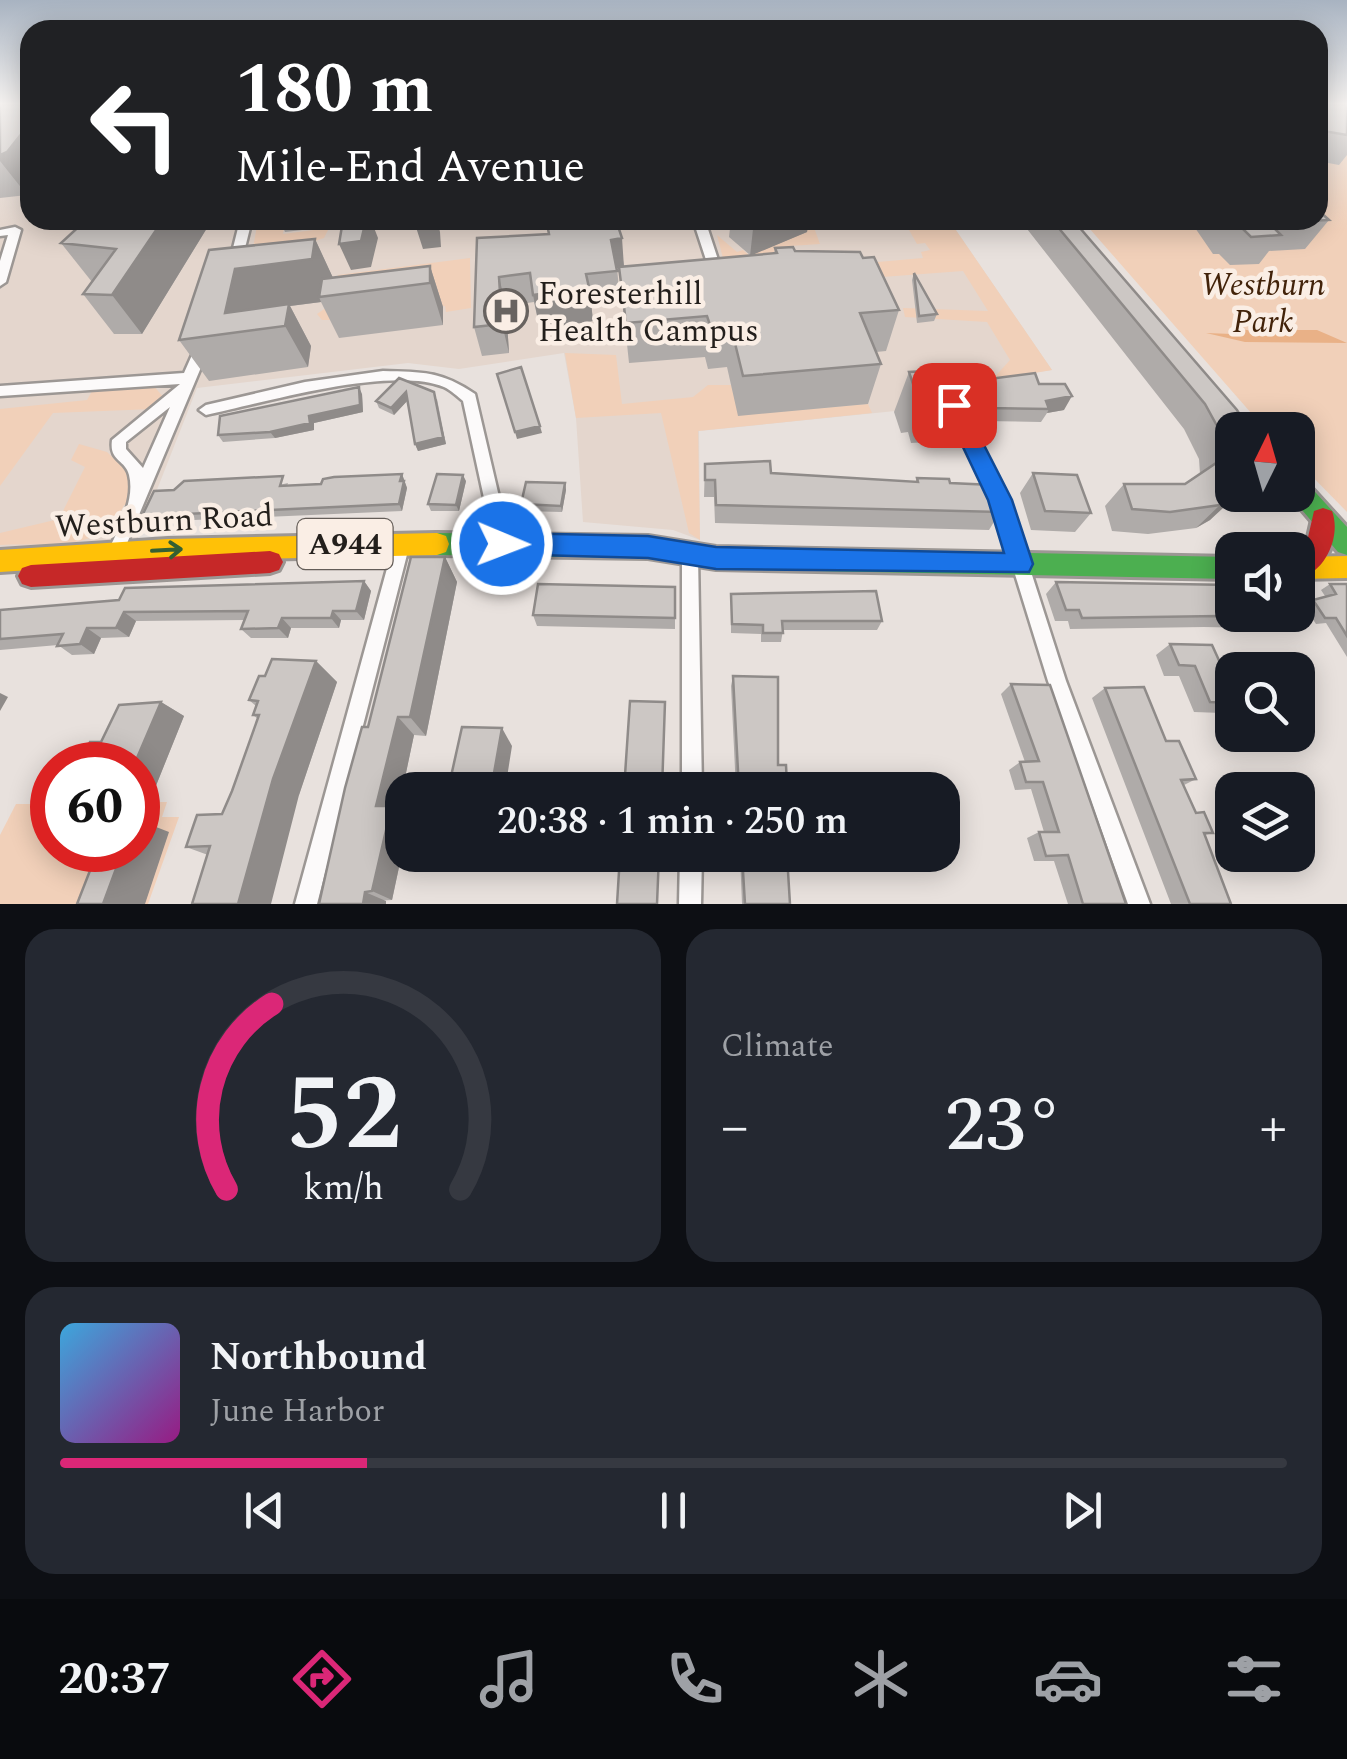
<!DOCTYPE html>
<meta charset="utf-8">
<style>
:root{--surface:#171b24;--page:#242831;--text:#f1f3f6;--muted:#9ea1a6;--line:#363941;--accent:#db2777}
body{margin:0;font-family:Spectral,serif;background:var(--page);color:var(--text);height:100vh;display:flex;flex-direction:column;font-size:38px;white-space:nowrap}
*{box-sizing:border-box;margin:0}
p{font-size:32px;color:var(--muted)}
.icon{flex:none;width:55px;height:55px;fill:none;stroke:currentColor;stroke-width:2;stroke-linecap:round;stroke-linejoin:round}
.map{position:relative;height:904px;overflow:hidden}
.details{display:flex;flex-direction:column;gap:25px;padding:25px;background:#0d0f14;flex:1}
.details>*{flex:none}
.top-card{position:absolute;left:20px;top:20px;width:1308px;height:210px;border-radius:30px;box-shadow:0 5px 25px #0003;background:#202124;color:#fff;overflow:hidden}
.needle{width:65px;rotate:5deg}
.buttons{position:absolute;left:1215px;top:412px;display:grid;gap:20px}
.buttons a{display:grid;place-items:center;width:100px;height:100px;border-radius:20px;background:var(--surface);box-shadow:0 5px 25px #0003;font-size:50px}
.speed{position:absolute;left:30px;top:742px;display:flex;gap:20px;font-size:50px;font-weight:700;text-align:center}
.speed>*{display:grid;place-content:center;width:130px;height:130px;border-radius:50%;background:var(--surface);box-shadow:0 5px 25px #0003;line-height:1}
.speed .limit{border:15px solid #d22;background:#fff;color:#111}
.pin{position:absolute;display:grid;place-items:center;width:85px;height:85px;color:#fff;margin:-42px;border-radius:20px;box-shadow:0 5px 15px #0006}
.me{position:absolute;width:110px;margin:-55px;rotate:91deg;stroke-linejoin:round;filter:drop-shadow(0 0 8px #0008)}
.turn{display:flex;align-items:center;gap:35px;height:210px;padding:0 50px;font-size:45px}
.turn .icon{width:130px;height:130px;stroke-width:2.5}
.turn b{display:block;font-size:70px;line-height:85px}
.big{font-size:75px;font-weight:600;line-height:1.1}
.details .tile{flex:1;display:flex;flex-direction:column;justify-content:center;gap:15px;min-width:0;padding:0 35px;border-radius:30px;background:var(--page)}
.details .dial{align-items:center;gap:0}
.dial svg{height:260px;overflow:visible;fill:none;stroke:var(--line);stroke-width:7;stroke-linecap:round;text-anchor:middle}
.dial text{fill:var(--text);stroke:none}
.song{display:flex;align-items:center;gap:30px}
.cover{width:120px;height:120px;border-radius:15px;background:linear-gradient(135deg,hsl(200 70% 55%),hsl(310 70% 35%))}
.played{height:10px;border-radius:5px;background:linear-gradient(90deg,var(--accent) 25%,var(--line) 25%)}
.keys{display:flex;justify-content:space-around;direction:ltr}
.heat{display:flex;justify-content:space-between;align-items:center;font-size:55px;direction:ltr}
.details .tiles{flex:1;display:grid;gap:25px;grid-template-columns:1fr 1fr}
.tile:last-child{grid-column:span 2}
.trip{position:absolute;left:385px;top:772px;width:575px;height:100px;border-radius:30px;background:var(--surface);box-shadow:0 5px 25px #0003;font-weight:600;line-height:100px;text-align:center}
.dock{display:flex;height:160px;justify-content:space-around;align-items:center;background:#090b0e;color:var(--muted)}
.dock .icon{width:70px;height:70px}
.dock .on{color:var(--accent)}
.dock b{font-size:45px;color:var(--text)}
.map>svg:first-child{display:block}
.built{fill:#e4d6cd}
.green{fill:#f1d0b9}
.water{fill:#e9b187}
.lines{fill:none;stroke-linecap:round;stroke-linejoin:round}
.street-casing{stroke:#9c9794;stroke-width:5}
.fast-casing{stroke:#9c9794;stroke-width:6}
.slow-casing{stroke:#9c9794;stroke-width:6}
.jam-casing{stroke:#9c9794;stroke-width:6}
.street{fill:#fcfafa;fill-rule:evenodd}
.fast{fill:#4caf50;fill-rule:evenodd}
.slow{fill:#ffc107;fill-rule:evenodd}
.jam{fill:#c62828;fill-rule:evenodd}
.wall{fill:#afaba9}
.shaded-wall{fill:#8f8b89}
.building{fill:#ccc7c4;stroke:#8f8b89;stroke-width:2.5}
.oneway{stroke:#356033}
.route{fill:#1a73e8;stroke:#114b97;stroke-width:2.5}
.labels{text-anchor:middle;stroke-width:9;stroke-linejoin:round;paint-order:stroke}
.shield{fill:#faeee5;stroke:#645d58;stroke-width:2.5}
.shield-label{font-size:30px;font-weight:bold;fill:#231f1c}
.park-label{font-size:32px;font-style:italic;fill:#42230a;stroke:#faeee5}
.poi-label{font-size:32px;fill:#231f1c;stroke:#faeee5;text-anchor:start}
.street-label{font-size:32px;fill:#231f1c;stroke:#faeee5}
</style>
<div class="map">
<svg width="1347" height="904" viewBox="0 0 1347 904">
<rect width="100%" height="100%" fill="#e8e1dd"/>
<path class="built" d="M0 104H30V220H949L1052 370 1026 374 970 394 974 403 699 431 700 540 673 530 583 522 576 418 564 353 459 369 408 363 197 388 138 538 122 539 118 545 0 550Z"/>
<path class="green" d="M1318 114 1347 119V512L1298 462V430H1266L1082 220H1318Z
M258 220H285L283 234 329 228 324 238 281 252 253 248Z
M791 220H843L812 222 820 244 790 246 798 269 923 258 921 252 930 250 925 243 917 244 909 230 918 228 914 220H949L1052 370 992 380 1010 360 987 322 905 317 903 308 988 311 963 271 882 277 726 270 717 235 737 252 743 250 750 256Z
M470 258 471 308 446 312 445 306 337 320H322L317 314 333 303 338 275Z
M565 353 616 355 622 404 693 397 708 385H731L739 415 868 404 872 413 698 431 700 540 689 533 661 413 576 418Z
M153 385 164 398 153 409 53 413 0 486V409L87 400 92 391Z
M79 444 107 452 130 474 129 505H124C100 555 49 542 0 545V533L59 519 85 467 71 460Z
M138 802H167L162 817H179L148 904H0V835L16 804H52V850H138Z"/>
<path class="water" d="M1239 329 1293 336 1294 330H1317L1347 343 1245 342 1206 333 1232 334Z"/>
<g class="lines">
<g class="street-casing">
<path id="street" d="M240 220H252L241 264 235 268 229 264Z
M693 220H705L724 278 722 281 718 282 712 278Z
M15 227 21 230 6 282 0 286V261L8 235 0 236V230Z
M203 341 210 346 120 560 118 565 112 567 106 565 104 560C115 534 136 503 129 475 125 459 109 462 112 440L180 384 0 396V386L184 373 196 346ZM170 407 143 468 126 449V442Z
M383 371C423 372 441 371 475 394L510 544 507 562 501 564 495 562 493 557 494 544 463 401C458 397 451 390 444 387 391 365 263 403 206 415L199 410 206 405 305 382Z
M954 400 961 405 1008 500 1066 681 1150 904H1128L1048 681 992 500 947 405Z
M402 536 408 538 410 543 317 904H295L394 543 396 538Z
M690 548 696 550 698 555 702 790H682V555L684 550Z
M680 855H702L701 904H679Z"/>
</g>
<g class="fast-casing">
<path id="fast" d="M1298 479 1306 482 1347 527V555L1338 552 1290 496 1298 495Z
M437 533 648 536 716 547 1232 557V579L716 569 648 558 437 555 428 552 425 544 428 536Z"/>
</g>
<g class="slow-casing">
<path id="slow" d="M437 533 446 536 449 544 446 552 437 555 168 561 0 572V550L168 539Z
M1347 556V578L1298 579V557Z"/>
</g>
<g class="jam-casing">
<path id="jam" d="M1323 508 1332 511C1341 535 1327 569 1302 578L1298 577V555L1306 546 1314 511Z
M270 551 279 554 283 562 279 570 270 573 31 587 22 584 18 576 22 568 31 565Z"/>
</g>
<use href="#street" class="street"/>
<use href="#fast" class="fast"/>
<use href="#slow" class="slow"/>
<use href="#jam" class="jam"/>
</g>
<path class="wall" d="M0 104 27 195 0 198Z
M1318 104H1347V155L1339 165 1318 161Z
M86 220H214L211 228H207L142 334H114L83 294 92 282 61 243Z
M280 220H329L328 227 285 232Z
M548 220H616L624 266 750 255 729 237 731 220H809L807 232 751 255 774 253 775 248 863 258 899 310 886 351 876 352 881 364 868 404 738 416 727 367 708 369 705 357 629 363 619 268H617L620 300 591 303 593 321 561 326 560 322 539 325 534 302 506 306 509 353 482 356 474 327 477 238 549 234 587 224V223L550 228Z
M1020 220H1073L1237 410 1232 495 1210 520 1196 528 1148 534 1112 531 1105 506 1124 484H1185L1200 474 1199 459 1184 429Z
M1192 220H1329L1305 249 1269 251 1259 264 1230 265 1219 254H1213L1191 222Z
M315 239 333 278 430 266 443 307V325L339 338 321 302 290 306 311 346 308 367 209 381 179 340Z
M914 273 937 314 934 321 917 323 912 280Z
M909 372 960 402 942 441 911 443 908 432 901 433 894 412Z
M981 380 1039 384 1064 410 1047 413 1041 422 983 421 975 394Z
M362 394 363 412 314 423V430L275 438 223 442 218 435Z
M437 399 446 444 418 451 415 444 408 400 394 415 379 408 376 401Z
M705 464 771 473 916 482 917 478 950 483 1000 512 989 530 715 523 714 497H704Z
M1033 473 1091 513 1075 532 1031 530 1020 493Z
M402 474 407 488 402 511 149 522 142 516 288 483 287 486 321 484Z
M466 481 459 511H431L428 504Z
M565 483 566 490 562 512 523 511 521 504Z
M445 557 457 582 426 736 414 735 399 806H402V853L392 900 319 904 368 727Z
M364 581 371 591 364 620H341L339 628H291L288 638H251L241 629 245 620 136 621 129 637 101 638 94 654 72 655 58 645 0 650V610Z
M1056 582 1272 617 1255 628 1204 627 1070 629 1068 621H1055L1046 594Z
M1330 584H1347V657L1326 623 1316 624 1304 606 1313 600 1325 596 1321 590Z
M675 587V629L537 626 533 615Z
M731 594 882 621 877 630H783L781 642H761V634L731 633Z
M1170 644 1232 689V706L1222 713 1194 712 1179 676H1164L1156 655Z
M316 661 337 682 299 795 208 855 186 847 222 814 232 791 258 719 253 715 256 706 249 700 265 676Z
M733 676 778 765 787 786 785 790H736L731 686Z
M1011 684 1126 904H1068L1054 861H1034L1027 838 1039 832H1044L1031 789 1015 790 1009 770 1020 762H1025L1001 694Z
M1105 688 1166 741 1196 779 1184 785 1196 813 1213 833 1205 835 1231 904H1171L1092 698Z
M161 702 184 716 151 798H138V765H97L82 758 101 742Z
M740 855H787L790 904H742Z"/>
<path class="shaded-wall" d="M30 123V193L27 195 0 161V155Z
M163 220H202L207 228 142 334 112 295Z
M206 220H214L211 228Z
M366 220H371L378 238 371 267 351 270 339 244Z
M437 220 440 232 441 247 423 249 414 221Z
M548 220H587V223L550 228Z
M754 220H809L807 232 750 256Z
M622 238 624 267 614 269 611 240Z
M315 239 334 280 319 297 321 302 290 306 311 346 308 367 285 326 225 313 235 269Z
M430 266 443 307V325L430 283Z
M499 277 506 306 509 353 502 324Z
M555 292H590L593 321 561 326 560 322 539 325 533 295Z
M359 387 362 394 363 412 314 423V430L275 438 270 432 309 416Z
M406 392 409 399 394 415 391 408Z
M434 392 446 444 418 451 415 444Z
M1072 396 1064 410 1047 413 1049 409 1046 401Z
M540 426 542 433 517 439 515 432Z
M402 474 407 488 402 511 399 504Z
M463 475 466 481 459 511 456 505Z
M565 483 566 490 562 512 561 506Z
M1235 497 1210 520 1196 528 1220 505Z
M445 557 457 582 426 736 410 717Z
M364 581 371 591 364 620 356 611Z
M333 611 341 620 339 628 331 618Z
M124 612 136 621 129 637 116 628Z
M282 618 291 628 288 638 278 628Z
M87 628 101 638 94 654 80 644Z
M316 661 337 682 299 795 271 904H238L273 779Z
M0 693 8 697 0 711Z
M161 702 184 716 151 798 138 792V765H134Z
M398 717 414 735 396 820 376 806Z
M502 728 512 746 505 790H491Z
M138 820 169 832 145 904H103L123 850H138Z
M387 826 402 837V853L392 900 372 891Z
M365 892 386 901V904H363Z"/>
<path class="building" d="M0 104H30V123L7 152 0 155Z
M1318 104H1347V135L1318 130Z
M1318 210 1329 220 1269 223 1281 235 1251 237 1240 226H1233L1229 220H1318Z
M86 220H163L112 295 83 294 116 249 61 243Z
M343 220H366L361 241 339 244Z
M590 220H616L622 238 611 240 617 271 586 274 590 292 556 296 555 292 533 295 530 273 499 277 502 324 474 327 477 238 549 234 548 229 591 224Z
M1052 220H1073L1237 410 1249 430H1232V495H1236L1235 497 1220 505 1170 512 1132 509 1124 484H1185L1216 463 1223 451 1222 435 1205 404Z
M315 239 312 259 235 269 225 313 289 304 285 326 179 340 209 250Z
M793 247 795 251 860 252 863 258 874 257 899 310 860 313 881 364 743 376 731 327 711 328 707 316 626 323 619 267 777 253 775 248Z
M430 266V283L319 297 322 279Z
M914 273 937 314 919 316Z
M521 367 540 426 515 432 497 374Z
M947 370 960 402 928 403 924 392 916 393 909 372Z
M1035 373 1039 384H1065L1072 396 1046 401 1049 409 989 408 981 380Z
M399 378 434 392 443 437 415 444 406 392 391 408 376 401Z
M359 387 360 405 309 416 310 423 270 432 218 435 220 416Z
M770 461 771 473 918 482 917 478 949 479 950 483 993 485 1000 512 716 505 715 480H705V464Z
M1033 473 1077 475 1091 513 1045 511Z
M402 474 400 481H404L399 504 142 516 154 491 174 490 184 481 283 476 280 486 321 484 323 479 334 477Z
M437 474 463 475 456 505 428 504Z
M526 482 565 483 561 506 521 504Z
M411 557H445L410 717H398L376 806H402V826H387L372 891 365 892 363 904H319L345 788 362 727H368Z
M364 581 356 611H333L331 618H282L278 628 241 629 248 611 124 612 116 628H87L80 644 57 646 63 634 0 639V610L119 600 125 588Z
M1056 582 1232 585V615H1271L1272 617 1219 616 1082 618 1079 610H1066Z
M538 584 675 587V618L533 615Z
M1330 584H1347V636L1336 618H1325L1313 600 1336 594Z
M876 591 882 621H782L783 633H763V625L732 624 731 594Z
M1170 644 1212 645 1232 689V703L1210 702 1195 666 1179 665Z
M272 659 316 661 273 779 238 904H192L210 846 186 847 197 815 222 814 232 791 259 715H253L258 701 249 700 259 676H265Z
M733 676 778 677V765H786L787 786H778V790H739Z
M1011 684 1050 685 1126 904H1083L1068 855 1046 856 1039 832H1059L1043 782H1026L1020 762 1039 761Z
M1144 687 1166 741H1179L1196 779 1181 780 1196 813 1204 812 1213 833H1204L1231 904H1190L1105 688Z
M630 701 665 702 662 790H624Z
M161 702 134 765H103L105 759 82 758 90 742H101L119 705Z
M462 727 502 728 491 790H448Z
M98 850H123L103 904H77Z
M620 855H659L657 904H617Z
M742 855H787L790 904H745Z"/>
<defs><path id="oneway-shaft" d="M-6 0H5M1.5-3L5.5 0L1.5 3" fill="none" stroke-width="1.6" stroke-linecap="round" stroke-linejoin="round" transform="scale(2.5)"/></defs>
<use class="oneway" href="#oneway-shaft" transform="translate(167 550) rotate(-3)"/>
<linearGradient id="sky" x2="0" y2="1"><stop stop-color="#a8b3c1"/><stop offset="0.45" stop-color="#f5f2f0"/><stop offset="1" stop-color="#f5f2f0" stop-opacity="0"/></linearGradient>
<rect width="1347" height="231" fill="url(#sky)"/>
<path class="route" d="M954 397 961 400 1012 500 1033 564 1029 572 716 569 648 558 502 554 490 544 502 533 648 536 716 547 1004 553 988 500 943 405Z"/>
<defs>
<g id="hospital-ring" transform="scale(2.25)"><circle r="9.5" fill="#faeee5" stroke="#686360" stroke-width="1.5"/><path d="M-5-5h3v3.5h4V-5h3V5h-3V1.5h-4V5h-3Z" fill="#686360"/></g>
</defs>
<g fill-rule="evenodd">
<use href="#hospital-ring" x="506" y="311"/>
</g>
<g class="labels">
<rect class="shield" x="297.5" y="519" width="95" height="50" rx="8"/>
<g class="shield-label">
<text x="345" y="554">A944</text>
</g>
<g class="park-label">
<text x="1263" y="295">Westburn<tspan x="1263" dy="37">Park</tspan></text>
</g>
<g class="poi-label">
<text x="538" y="304">Foresterhill<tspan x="538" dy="37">Health Campus</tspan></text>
</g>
<g class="street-label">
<text transform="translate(164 520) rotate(-3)" y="11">Westburn Road</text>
</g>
</g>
</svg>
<div class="buttons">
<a><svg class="needle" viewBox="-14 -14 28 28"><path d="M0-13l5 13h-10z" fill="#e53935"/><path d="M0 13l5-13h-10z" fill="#9ea1a6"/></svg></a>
<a><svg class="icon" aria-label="sound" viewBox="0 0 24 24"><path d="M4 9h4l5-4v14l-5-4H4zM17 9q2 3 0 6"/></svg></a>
<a><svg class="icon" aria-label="search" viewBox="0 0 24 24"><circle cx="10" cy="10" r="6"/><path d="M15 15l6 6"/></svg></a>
<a><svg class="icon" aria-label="layers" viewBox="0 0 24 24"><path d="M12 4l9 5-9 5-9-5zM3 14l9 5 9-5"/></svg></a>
</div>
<div class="speed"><div class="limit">60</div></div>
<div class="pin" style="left:954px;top:405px;background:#d93025"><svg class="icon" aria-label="arrive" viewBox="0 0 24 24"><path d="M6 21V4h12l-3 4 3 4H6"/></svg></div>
<svg class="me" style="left:502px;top:544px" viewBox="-20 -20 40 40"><circle r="17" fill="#1a73e8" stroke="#fff" stroke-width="3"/><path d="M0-11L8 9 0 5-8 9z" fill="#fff"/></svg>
<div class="trip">20:38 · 1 min · 250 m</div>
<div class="top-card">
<div class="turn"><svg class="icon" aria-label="left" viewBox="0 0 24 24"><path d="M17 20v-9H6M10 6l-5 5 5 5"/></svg><div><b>180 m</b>Mile-End Avenue</div></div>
</div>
</div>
<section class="details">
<div class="tiles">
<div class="tile dial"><svg viewBox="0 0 100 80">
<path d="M14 69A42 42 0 1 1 86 69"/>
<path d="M14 69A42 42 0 0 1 28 12" stroke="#db2777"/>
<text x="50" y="56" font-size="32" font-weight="700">52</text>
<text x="50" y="72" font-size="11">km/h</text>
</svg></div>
<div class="tile"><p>Climate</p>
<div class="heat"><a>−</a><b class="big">23°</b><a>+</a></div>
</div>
<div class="tile">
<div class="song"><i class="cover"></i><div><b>Northbound</b><p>June Harbor</p></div></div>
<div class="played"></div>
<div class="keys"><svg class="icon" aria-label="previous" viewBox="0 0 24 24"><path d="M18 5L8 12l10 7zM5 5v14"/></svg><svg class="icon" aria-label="pause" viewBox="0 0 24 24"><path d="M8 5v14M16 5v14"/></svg><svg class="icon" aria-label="next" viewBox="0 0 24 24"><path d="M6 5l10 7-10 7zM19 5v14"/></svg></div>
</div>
</div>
</section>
<nav class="dock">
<b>20:37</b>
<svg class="icon on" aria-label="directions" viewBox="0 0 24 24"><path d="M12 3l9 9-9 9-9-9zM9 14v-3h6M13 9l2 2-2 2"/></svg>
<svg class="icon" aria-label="music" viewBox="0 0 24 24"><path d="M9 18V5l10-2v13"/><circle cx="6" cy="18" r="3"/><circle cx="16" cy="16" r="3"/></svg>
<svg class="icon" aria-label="phone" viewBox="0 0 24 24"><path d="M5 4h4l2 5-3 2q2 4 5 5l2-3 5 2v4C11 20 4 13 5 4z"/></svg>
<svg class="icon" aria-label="climate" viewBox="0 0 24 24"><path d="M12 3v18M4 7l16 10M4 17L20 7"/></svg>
<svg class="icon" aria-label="car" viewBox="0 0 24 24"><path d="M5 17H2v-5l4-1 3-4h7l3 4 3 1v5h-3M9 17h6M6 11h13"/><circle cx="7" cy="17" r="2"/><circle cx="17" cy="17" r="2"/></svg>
<svg class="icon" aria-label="filters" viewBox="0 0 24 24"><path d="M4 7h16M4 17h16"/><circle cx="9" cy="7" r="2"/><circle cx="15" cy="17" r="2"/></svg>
</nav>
